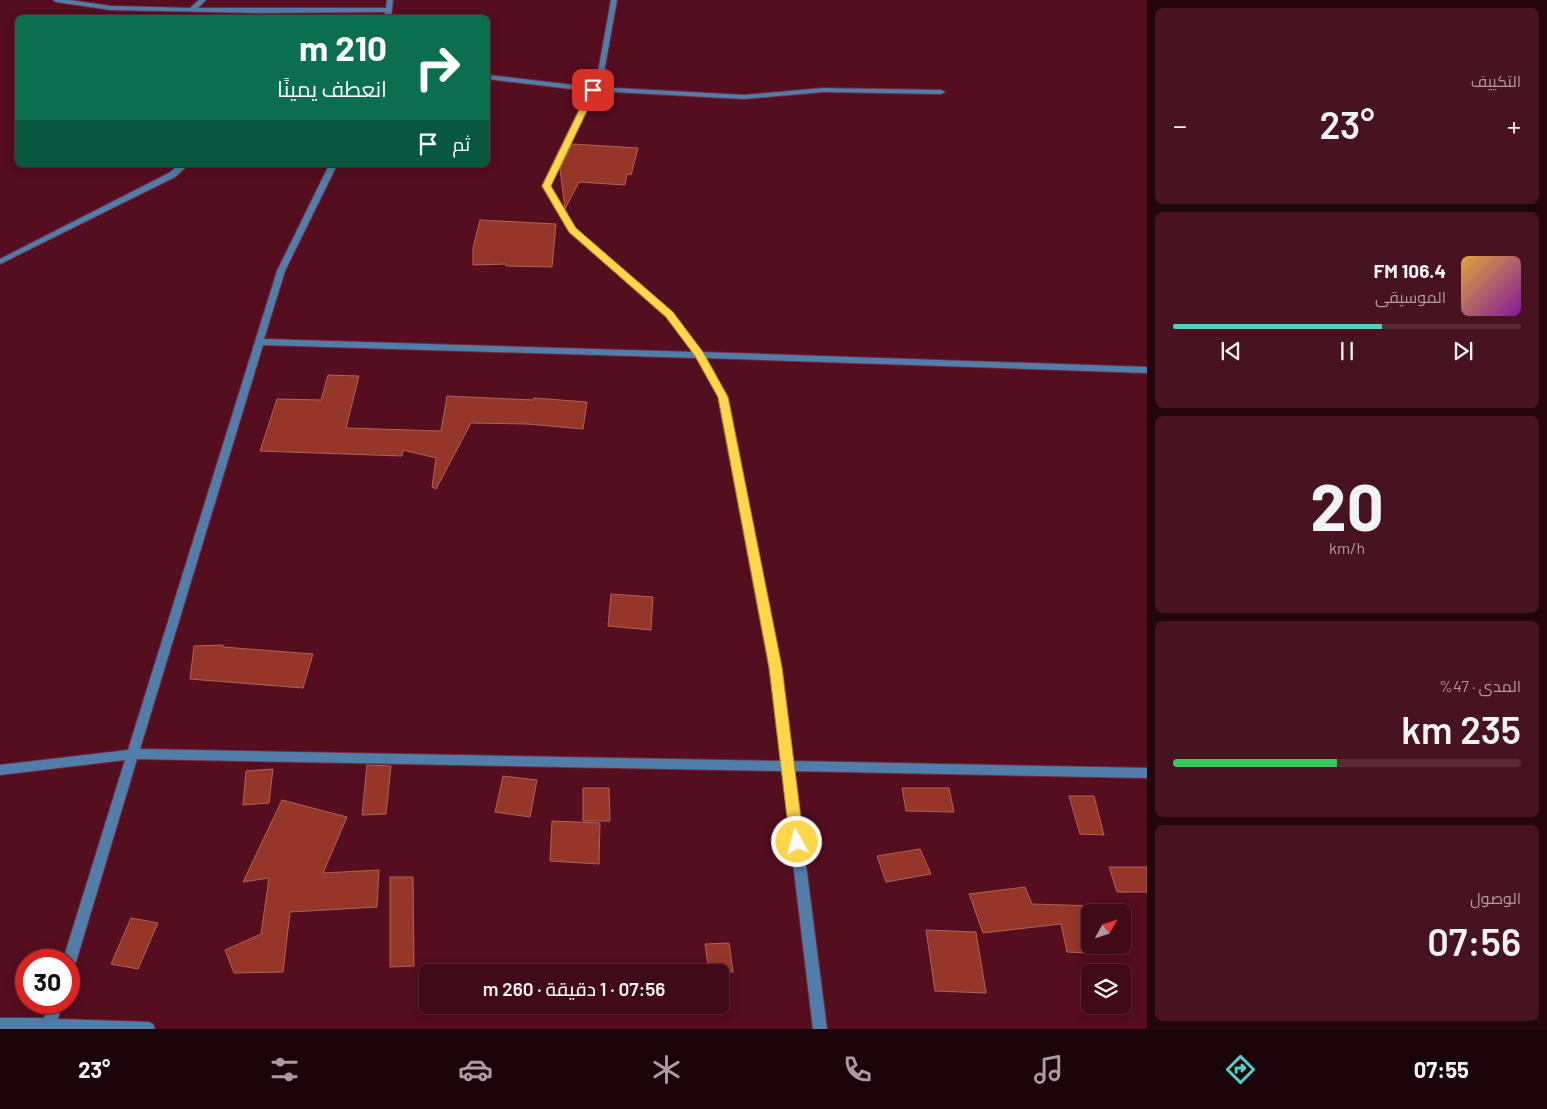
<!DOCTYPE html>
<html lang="ar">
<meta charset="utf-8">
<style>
:root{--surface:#400a18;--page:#471321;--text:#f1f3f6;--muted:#ae9aa2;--line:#592b37;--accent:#54cdc8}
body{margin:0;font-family:Barlow,Cairo,sans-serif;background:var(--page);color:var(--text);direction:rtl;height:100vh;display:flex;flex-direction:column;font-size:19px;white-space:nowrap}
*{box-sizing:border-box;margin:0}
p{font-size:16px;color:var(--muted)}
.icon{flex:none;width:28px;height:28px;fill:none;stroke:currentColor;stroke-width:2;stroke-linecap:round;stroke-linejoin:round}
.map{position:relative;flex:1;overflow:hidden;direction:ltr}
.details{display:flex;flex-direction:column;gap:8px;padding:8px;background:#23060d;width:400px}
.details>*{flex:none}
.top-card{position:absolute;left:15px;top:15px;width:475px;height:152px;border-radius:8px;box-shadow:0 2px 12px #0003,0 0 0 1px var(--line);direction:rtl;background:#0b6e4f;color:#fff;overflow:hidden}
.needle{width:32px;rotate:50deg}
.buttons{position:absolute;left:1081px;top:904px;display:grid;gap:10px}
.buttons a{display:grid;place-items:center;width:50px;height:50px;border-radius:8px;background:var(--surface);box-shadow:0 2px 12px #0003,0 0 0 1px var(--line);font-size:25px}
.speed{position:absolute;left:15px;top:949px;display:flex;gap:10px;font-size:25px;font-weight:700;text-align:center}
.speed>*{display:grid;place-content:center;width:65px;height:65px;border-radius:50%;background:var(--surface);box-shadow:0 2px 12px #0003,0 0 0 1px var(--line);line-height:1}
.speed .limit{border:8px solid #d22;background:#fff;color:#111}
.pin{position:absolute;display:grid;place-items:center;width:42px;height:42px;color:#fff;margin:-21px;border-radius:10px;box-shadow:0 2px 8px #0006}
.me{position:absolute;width:55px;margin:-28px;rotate:353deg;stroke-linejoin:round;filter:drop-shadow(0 0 4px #0008)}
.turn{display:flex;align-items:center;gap:18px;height:105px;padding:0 20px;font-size:22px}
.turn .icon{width:65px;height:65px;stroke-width:2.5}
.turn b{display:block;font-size:35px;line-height:42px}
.then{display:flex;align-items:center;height:48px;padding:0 20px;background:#0003;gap:10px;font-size:19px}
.big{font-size:38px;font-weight:600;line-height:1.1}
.details .card{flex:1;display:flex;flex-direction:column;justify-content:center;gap:8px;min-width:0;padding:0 18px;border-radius:8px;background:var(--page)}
.details .dial{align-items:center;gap:0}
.dial b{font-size:65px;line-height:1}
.song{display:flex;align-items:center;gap:15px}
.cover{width:60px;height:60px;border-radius:8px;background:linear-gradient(135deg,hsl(40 70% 55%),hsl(290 70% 35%))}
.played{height:5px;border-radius:2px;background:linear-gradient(90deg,var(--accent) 60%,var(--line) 60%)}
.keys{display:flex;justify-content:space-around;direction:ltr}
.heat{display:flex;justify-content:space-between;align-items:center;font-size:28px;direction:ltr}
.charge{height:8px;border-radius:4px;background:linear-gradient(90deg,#34c759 47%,var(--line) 0)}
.trip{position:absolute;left:419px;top:964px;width:310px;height:50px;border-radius:8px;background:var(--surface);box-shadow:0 2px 12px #0003,0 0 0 1px var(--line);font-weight:600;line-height:50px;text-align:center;direction:rtl}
.menu{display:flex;height:80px;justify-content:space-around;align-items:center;background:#1a040a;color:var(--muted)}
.menu .icon{width:35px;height:35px}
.menu .current{color:var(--accent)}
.menu b{font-size:22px;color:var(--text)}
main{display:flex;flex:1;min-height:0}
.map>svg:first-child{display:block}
.building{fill:#953628;stroke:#b16356}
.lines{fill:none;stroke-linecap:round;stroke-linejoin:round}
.minor-casing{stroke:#702e3e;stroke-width:2}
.minor{fill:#517daa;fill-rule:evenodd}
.route{fill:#ffd54a;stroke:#a68a30}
</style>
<main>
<section class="details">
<div class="card"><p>التكييف</p>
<div class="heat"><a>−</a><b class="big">23°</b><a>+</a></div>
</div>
<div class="card">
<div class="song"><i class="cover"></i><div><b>106.4 FM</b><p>الموسيقى</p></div></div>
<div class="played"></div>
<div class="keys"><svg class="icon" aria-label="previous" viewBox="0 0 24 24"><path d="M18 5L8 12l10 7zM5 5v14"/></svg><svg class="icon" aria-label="pause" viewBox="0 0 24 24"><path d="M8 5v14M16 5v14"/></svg><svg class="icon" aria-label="next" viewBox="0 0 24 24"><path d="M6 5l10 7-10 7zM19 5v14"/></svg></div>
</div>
<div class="card dial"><b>20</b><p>km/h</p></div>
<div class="card"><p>المدى · 47%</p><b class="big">235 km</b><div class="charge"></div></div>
<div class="card"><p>الوصول</p><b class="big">07:56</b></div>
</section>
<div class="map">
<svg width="1147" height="1029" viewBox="0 0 1147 1029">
<rect width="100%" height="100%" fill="#550d20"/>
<path class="building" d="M572 144 638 148 631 175 627 174 625 185 579 182 565 209 560 169Z
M480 220 556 224 552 267 506 266V264L473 265V248Z
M328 375 359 376 346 428 441 431 447 396 533 400 534 398 587 402 583 429 527 424 471 423 436 489 432 487 436 458 403 450 402 456 260 451 277 399 321 400Z
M611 594 653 597 651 630 608 626Z
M223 645V647L313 654 303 688 190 679 194 646Z
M367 765 391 766 386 814 362 815Z
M273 769 269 803 243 805 246 771Z
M503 776 537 780 530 817 495 812Z
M583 788H609L610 821H583Z
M902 788H949L954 812 906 811Z
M1069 796H1094L1104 835 1080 834Z
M282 800 347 817 323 873 379 870 377 907 290 912 283 972 234 973 225 950 261 934 269 878 243 882Z
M552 821 600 823 599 864 550 861Z
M920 849 931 874 886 882 877 856Z
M1109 867H1147V892H1117Z
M390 877H413L414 966 390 967Z
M1025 887 1032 904 1097 906 1098 912H1090V945H1105L1107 954 1067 952 1061 924 983 933 969 894Z
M131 918 158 923 138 969 111 964Z
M926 930 976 932 986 993 935 991Z
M729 943 733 972H709L705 944Z"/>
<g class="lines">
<g class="minor-casing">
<path id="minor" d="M53 0H69L111 6 190 8 199 0H206L198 8H386L387 0H393L391 18H385V12L258 13 111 10 56 2Z
M611 0H617L604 72 597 87 744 95 823 88 941 90 945 92 941 94 823 92 744 99 595 91 550 186 575 229 672 313 702 352 1147 367V373L706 358 728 397 781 667 793 761 1147 768V778L794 771 827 1029H813L782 771 137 759 76 962 74 966 69 968V960H63L125 760 0 775V765L128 750 277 271 329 165H337L285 271 264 339 693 352 666 317 569 232 542 186 588 91 488 79V75L590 87 598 72ZM263 345 697 358 718 397 769 667 781 761 140 749Z
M179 165H188L175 177 0 264V259L169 173Z
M49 1002H63L58 1019 148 1022 153 1024 155 1029H0V1018H44Z"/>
</g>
<use href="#minor" class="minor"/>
</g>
<path class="route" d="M593 87 597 90 551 186 576 228 673 312 703 352 728 397 782 667 804 842 802 847 797 849 792 847 790 842 769 667 718 397 695 356 666 317 569 232 542 186 589 90Z"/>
</svg>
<div class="buttons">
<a><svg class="needle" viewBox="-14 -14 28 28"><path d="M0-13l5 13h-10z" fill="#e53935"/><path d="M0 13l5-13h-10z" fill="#ae9aa2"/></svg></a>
<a><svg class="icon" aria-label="layers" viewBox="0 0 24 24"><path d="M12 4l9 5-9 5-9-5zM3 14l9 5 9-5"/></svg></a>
</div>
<div class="speed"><div class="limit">30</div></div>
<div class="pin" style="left:593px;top:90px;background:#d93025"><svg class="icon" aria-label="arrive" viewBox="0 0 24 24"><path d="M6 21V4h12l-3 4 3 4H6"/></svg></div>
<svg class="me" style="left:797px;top:842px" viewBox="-20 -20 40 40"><circle r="17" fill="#ffd54a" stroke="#fff" stroke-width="3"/><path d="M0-11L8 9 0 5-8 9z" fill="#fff"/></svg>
<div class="trip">07:56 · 1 دقيقة · 260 m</div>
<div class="top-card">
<div class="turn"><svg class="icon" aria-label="right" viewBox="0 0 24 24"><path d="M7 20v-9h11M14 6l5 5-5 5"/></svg><div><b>210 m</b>انعطف يمينًا</div></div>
<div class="then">ثم<svg class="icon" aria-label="arrive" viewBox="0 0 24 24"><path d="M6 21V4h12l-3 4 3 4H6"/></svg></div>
</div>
</div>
</main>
<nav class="menu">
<b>07:55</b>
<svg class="icon current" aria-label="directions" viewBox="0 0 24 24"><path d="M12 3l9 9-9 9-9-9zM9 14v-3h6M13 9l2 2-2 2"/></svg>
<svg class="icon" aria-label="music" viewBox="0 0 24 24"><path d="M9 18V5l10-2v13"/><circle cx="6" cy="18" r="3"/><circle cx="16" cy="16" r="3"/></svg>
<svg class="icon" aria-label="phone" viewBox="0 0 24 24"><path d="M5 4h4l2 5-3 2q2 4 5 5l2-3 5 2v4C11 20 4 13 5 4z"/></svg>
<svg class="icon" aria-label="climate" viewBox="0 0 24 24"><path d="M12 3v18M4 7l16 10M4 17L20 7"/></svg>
<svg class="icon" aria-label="car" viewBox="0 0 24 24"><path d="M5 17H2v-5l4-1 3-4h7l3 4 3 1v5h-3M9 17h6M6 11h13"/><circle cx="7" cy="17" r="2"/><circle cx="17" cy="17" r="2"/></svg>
<svg class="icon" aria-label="filters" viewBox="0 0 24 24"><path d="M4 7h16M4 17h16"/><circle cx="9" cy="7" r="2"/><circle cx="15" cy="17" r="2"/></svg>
<b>23°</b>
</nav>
